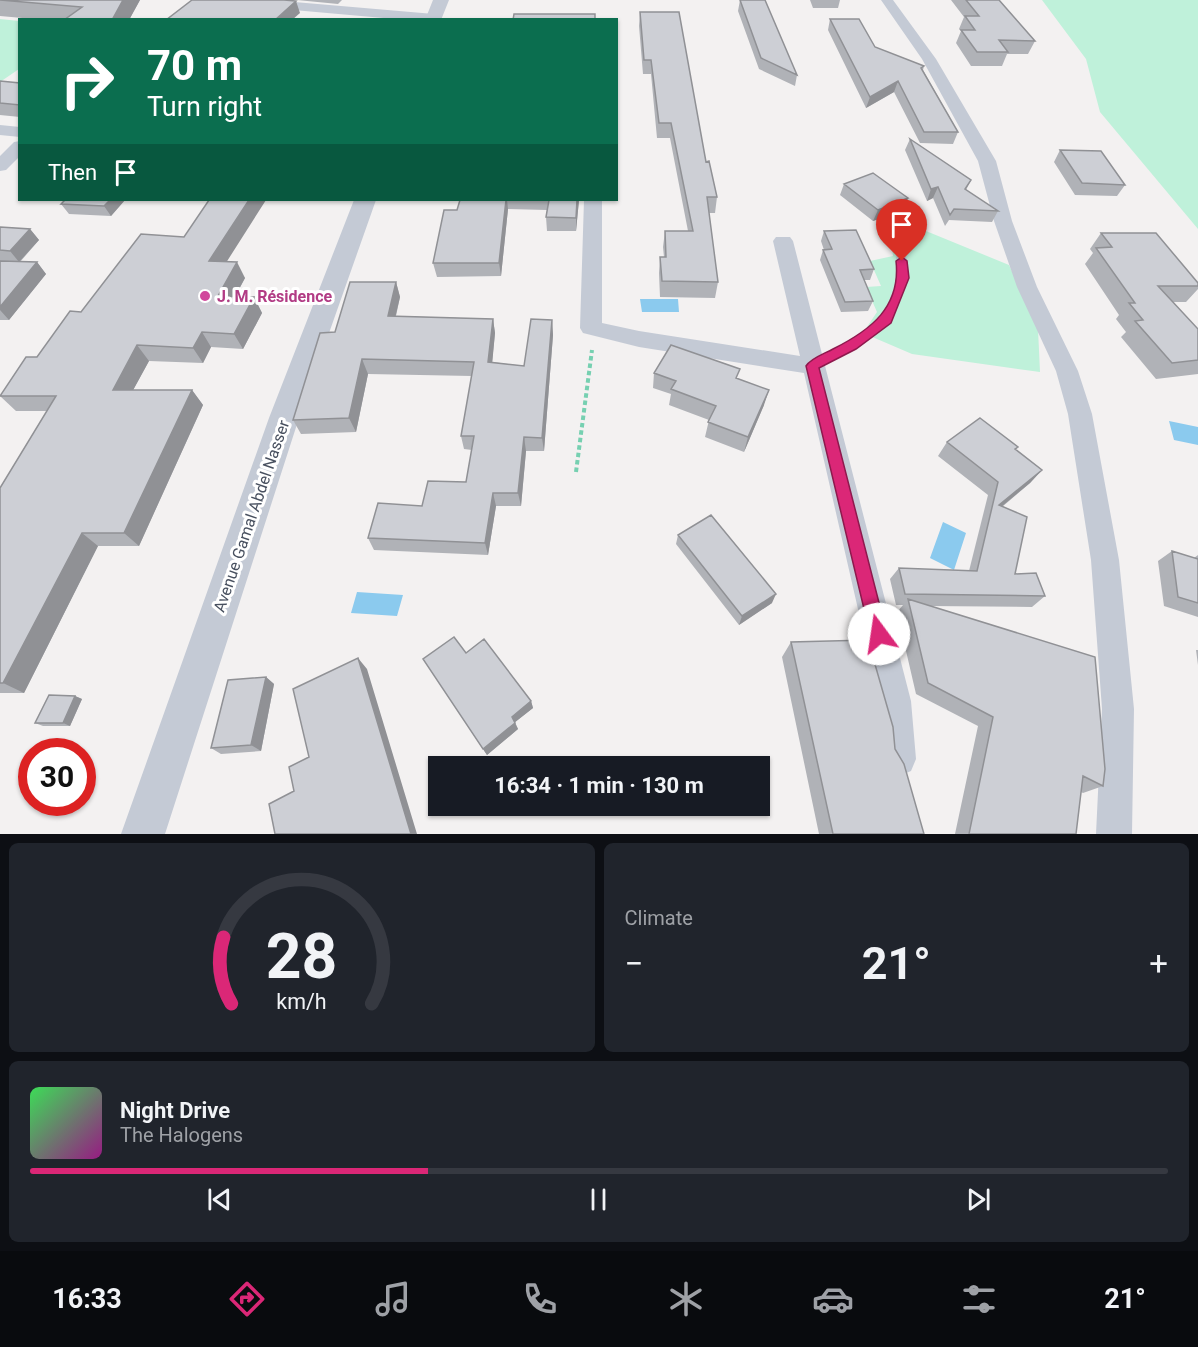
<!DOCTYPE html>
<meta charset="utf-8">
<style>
:root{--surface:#171b24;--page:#20242c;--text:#f1f3f6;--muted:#9ea1a6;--line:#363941;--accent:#db2777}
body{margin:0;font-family:Roboto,sans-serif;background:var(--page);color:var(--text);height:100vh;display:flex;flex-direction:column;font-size:22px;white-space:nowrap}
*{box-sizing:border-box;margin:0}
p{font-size:20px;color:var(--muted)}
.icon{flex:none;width:33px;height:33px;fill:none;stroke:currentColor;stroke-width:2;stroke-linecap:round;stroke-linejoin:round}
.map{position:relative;height:834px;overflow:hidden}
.sheet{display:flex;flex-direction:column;gap:9px;padding:9px;background:#0d0f14;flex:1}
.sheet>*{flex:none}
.hud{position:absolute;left:18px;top:18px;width:600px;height:183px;border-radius:0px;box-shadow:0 2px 4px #0004;background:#0b6e4f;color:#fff;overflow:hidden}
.speed{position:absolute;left:18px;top:738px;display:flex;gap:12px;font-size:30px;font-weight:700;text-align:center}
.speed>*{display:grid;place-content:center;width:78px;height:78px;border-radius:50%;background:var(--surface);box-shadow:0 2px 4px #0004;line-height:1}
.speed .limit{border:9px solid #d22;background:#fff;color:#111}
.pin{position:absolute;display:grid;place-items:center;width:51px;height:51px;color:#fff;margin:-62px -26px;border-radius:50% 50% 50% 0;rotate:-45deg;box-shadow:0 0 6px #0007}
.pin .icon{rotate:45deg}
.me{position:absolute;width:66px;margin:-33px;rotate:346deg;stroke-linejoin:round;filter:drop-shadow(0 0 4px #0008)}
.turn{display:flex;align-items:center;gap:21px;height:126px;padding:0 30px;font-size:27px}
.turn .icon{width:78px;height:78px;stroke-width:2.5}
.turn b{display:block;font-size:42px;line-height:51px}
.then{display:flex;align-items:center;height:57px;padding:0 30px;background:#0003;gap:12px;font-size:22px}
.big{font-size:45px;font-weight:700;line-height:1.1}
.sheet .widget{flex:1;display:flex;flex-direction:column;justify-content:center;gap:9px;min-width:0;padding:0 21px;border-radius:9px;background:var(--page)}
.sheet .dial{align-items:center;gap:0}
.dial svg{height:156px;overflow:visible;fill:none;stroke:var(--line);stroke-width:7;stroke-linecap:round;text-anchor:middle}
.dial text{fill:var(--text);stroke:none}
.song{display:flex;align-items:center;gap:18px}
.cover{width:72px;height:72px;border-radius:9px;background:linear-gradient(135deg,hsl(130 70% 55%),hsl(310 70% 35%))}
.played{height:6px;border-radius:3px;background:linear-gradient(90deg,var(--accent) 35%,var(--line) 35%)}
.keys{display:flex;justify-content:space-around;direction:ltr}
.heat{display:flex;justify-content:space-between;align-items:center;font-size:33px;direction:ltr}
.sheet .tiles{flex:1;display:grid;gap:9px;grid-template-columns:1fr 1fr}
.widget:last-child{grid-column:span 2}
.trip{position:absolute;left:428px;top:756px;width:342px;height:60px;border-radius:0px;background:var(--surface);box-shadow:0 2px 4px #0004;font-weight:700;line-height:60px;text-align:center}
.menu{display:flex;height:96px;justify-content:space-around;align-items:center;background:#090b0e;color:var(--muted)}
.menu .icon{width:42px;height:42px}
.menu .current{color:var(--accent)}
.menu b{font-size:27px;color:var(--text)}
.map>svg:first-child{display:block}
.green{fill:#bff1da}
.water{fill:#8bcaee}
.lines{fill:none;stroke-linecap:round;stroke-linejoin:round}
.path{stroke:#76d0b1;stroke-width:4;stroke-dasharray:4.5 3;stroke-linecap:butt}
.service{fill:#c4cad5;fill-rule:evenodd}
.minor{fill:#c4cad5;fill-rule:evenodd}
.tertiary{fill:#c4cad5;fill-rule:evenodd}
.wall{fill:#b0b2b7}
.shaded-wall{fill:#909195}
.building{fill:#cdcfd5;stroke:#909195;stroke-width:1.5}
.route{fill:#db2777;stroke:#8e194d;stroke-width:1.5}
.hotel-dot{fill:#d1479c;stroke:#fff;stroke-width:2}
.labels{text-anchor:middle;stroke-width:6;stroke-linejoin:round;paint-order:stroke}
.hotel-label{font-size:16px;font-weight:bold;fill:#b23c85;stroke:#fff;text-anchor:start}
.street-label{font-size:16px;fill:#48505f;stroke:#fff}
</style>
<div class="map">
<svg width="1198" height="834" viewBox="0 0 1198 834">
<rect width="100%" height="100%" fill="#f3f1f1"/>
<path class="green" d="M1042 0H1198V229L1100 112 1086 59Z
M0 19 19 21V69L0 82Z
M926 231 1009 265 1038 329 1040 372 912 354 863 333 877 312 866 287 881 286 870 261 893 256 890 233Z"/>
<path class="water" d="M640 299H678L679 312H642Z
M1169 421 1198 427V445L1174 440Z
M943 522 966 533 954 570 930 558Z
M357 592 403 595 397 616 351 613Z"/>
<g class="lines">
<path class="path" d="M576 472 592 350"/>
<path class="service" d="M900 240 905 243 908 278 891 323 855 348 816 369H808L806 366 808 363 847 342 882 318 898 278 895 243Z"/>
<path class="minor" d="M221 0H271L434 14 441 18 406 20 227 4Z
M881 0H893L936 59 996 161 1012 221 1037 287 1078 371 1092 414 1119 560 1134 709 1132 834H1096L1102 709 1091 560 1068 414 1056 371 1017 287 994 221 978 161 922 59Z
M0 125 20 127V137L0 135Z
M20 141V156L6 170 0 171V156L14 142Z
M584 200H602V323L639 331 800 356 773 241 776 237H790L793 241 911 701 916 759 911 771 899 776 887 771 882 759 879 701 804 373 639 347 583 333 580 328Z"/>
<path class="tertiary" d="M433 0H449L441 20H425Z
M354 200H376L299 418 165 834H121L269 418Z"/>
</g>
<path class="wall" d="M0 0H140L129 20H45L0 16Z
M297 0H342L338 4Z
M740 0 797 75 795 86 759 69 738 11Z
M810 0H840L838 8H813Z
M951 0H999L1035 41 1028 54H1007L1002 66H971L956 43 961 31 959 29 964 17Z
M640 12 706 162 717 197 715 213H709L718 282 715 298 660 297 659 273 660 257H664L663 247 665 231H688L670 138H657L651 74H643L639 26Z
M830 19 875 47 924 66 923 70 958 132 953 144 920 143 894 92 866 108 828 30Z
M0 81 20 83V117L0 115Z
M910 139 971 180 966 190 998 211 992 222 949 220 945 226 933 198 927 201 905 150Z
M1060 150 1125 185 1117 196 1075 195 1054 162Z
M844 184 908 198 903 210 873 221 840 195Z
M65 200H125L111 216 69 214 61 204Z
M460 200H579L576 231H547L546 217 547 210 508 209 501 276 437 277 433 263 457 210Z
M0 227 30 229 39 240 20 262H37L46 274 9 320H0Z
M824 231 874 269 870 280H864L873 301 868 311 841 312 820 260 823 250H824L821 241Z
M1101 233 1198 283V289L1186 302H1173L1198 329V374L1156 379 1121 337 1126 332 1116 319 1119 315 1085 264 1093 253 1090 249Z
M227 262 245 278 235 297H254L262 313 243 349 211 347 203 363 149 361 133 390H192L203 405 139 546H98L24 693H0V488L47 411H16L0 396 81 312Z
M396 282 400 297 396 316 493 319 495 333 492 362 524 366 552 320 553 335 544 451H526L521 506H496L488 555 374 550 368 538 422 506 466 482 472 450 464 449 461 436 472 376 368 374 356 432 301 434 293 420Z
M654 373 738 379 764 405 744 452 705 437 709 420 669 405 671 394 653 388Z
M947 442 1018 447 1016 450 1042 470 1030 483 1002 507 1015 574 1045 596 1032 607 928 606 1103 786 1083 793 1081 792 1076 834H955L978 726 916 694 897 612 903 605H896L890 579 899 568 969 571 988 495 938 456Z
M678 535 772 603 739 625 676 544Z
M1172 551 1194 558 1198 555V617L1164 606 1158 561Z
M791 642 895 749 924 834H819L782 657Z
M1196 650H1198V665Z
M466 653 531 701 533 708 515 722 518 729 487 755 423 659Z
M266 677 274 684 261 751 221 754 211 748Z
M75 696 82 699 70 726H43L35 723Z"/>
<path class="shaded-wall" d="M123 0H140L129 20H112Z
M296 1 300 13 292 20H275Z
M898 81 894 92 866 108 870 97Z
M938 187 933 198 927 201 931 189Z
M908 198 903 210 873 221 878 210Z
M110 200H125L111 216 104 206Z
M249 200H266L217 277 209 261Z
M506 200H507L508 209 501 276 499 263Z
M577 200H579L576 231V218Z
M30 229 39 240 19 262 10 251Z
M37 262 46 274 9 320 0 310V307Z
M237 262 245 278 227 311 218 296Z
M396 282 400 297 392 331 388 316Z
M254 297 262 313 243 349 234 334Z
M493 319 495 333 491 376 488 362Z
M552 320 553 335 544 451 542 438Z
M202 332 211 347 203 363 193 348Z
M137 345 149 361 125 405 113 390Z
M362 359 368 374 356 432 349 418Z
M192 390 203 405 139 546 124 533Z
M769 390 764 405 744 452 748 437Z
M524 437 526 451 521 506 518 493Z
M1042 470 1030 483 990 516 999 505Z
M493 493 496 506 488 555 485 543Z
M82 533 98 546 24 693 3 683Z
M776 594 772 603 739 625 742 616Z
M358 658 367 669 417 834H411Z
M266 677 274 684 261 751 251 745Z
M75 696 82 699 70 726 63 723Z
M531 701 533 708 514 723 512 717Z
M515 723 518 729 487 755 483 749Z"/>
<path class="building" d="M0 0H123L112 20H64L82 7Z
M192 0H284L296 1 275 20H166Z
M740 0H765L797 75 761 58Z
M966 0H999L1035 41 999 40 1008 52H977L961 30H975L965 16H979Z
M640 12H679L706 162 709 161 717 197H707L718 282 662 281 660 257H666L665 231H693L671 123H659L651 60H644Z
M514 14H595V20H513Z
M830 19H859L875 47 924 66 921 68 958 132H924L898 81 870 97Z
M0 81 20 83V105L0 103Z
M910 139 971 180 965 189 998 211 954 209 950 215 938 187 931 189Z
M1060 150 1101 151 1125 185 1082 183Z
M873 173 908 198 878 210 844 184Z
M65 200H110L104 206 61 204Z
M209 200H249L209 261 237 262 218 296 254 297 234 334 202 332 193 348 137 345 113 390H192L124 533H82L3 683H0V488L56 396H0L26 357H37L70 311 81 312 141 234 184 237Z
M460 200H506L499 263H433L444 210H457Z
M549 200H577L576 218 546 217Z
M0 227 30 229 10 251 0 250Z
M856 230 874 269 860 270 873 301 845 302 823 250 832 249 824 231Z
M1101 233H1156L1198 283V286H1158L1198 329V360L1172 363 1135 321 1143 320 1129 303H1135L1096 248 1112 247Z
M0 261 37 262 0 307Z
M350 282H396L388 316 493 319 488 362 524 366 531 319 552 320 542 438 524 437 518 493H493L485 543 368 538 378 503 422 506 428 481 466 482 474 436H461L474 362 362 359 349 418 293 420 320 333 335 332Z
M671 345 740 369 736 378 769 390 748 437 708 422 716 406 671 389 676 381 654 373Z
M980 418 1018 447 1015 449 1042 470 999 505 1027 517 1015 574 1036 573 1045 596 905 594 899 568 977 571 998 482 947 442Z
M711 515 776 594 742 616 678 535Z
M1172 551 1198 559V603L1178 597Z
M908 599 1095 657 1105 769 1103 786 1083 776 1076 834H969L993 717 928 683Z
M454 637 466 653 484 639 531 701 512 717 515 723 483 749 423 659Z
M868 640 893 727 895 749 904 764 924 834H833L791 642Z
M358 658 411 834H275L269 804 294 791 289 767 309 757 293 689Z
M266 677 251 745 211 748 228 680Z
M49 695 75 696 63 723H35Z"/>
<path class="route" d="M902 257 907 261 909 278 891 323 856 349 819 368 887 634 885 640 879 642 873 640 870 634 806 366C811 358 824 354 833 349 871 330 901 307 896 261Z"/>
<circle class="hotel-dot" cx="205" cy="296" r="6"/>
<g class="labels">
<g class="hotel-label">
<text x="217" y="302">J. M. Résidence</text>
</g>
<g class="street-label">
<text transform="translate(251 516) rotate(-71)" y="6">Avenue Gamal Abdel Nasser</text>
</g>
</g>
</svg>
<div class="speed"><div class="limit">30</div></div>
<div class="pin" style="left:902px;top:261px;background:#d93025"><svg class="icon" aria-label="arrive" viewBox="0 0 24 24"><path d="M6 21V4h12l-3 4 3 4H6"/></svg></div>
<svg class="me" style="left:879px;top:634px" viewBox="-20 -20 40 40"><circle r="19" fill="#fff"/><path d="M0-13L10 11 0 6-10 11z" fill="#db2777"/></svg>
<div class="trip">16:34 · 1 min · 130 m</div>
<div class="hud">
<div class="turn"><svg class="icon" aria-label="right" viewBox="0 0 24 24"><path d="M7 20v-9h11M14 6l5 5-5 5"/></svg><div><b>70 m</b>Turn right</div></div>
<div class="then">Then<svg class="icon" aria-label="arrive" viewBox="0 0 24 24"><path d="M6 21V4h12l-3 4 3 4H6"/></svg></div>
</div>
</div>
<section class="sheet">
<div class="tiles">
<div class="widget dial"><svg viewBox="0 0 100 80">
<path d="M14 69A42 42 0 1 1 86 69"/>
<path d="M14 69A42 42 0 0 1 10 35" stroke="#db2777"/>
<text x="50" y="56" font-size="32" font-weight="700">28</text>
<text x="50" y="72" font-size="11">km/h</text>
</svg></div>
<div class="widget"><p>Climate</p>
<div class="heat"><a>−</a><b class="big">21°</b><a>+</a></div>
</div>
<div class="widget">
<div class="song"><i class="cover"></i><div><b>Night Drive</b><p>The Halogens</p></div></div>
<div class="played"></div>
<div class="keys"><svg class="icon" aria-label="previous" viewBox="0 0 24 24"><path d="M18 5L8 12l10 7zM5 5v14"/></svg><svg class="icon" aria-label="pause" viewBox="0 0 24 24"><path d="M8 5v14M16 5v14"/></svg><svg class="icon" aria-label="next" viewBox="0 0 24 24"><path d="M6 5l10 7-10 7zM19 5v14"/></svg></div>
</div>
</div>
</section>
<nav class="menu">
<b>16:33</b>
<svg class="icon current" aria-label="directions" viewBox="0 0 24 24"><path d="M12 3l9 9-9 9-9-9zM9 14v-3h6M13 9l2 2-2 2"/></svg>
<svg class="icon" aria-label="music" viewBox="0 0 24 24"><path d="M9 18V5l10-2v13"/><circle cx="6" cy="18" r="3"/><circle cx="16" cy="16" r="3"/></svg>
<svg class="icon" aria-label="phone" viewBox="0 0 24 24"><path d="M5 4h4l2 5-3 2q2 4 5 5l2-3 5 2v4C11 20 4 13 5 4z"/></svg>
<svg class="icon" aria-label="climate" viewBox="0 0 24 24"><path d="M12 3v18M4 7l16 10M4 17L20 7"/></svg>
<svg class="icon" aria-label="car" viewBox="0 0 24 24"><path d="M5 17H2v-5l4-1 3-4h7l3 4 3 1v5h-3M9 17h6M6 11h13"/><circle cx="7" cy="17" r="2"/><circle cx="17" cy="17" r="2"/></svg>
<svg class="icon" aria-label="filters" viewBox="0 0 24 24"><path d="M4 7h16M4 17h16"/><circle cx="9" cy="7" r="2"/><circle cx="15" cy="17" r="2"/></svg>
<b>21°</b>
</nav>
